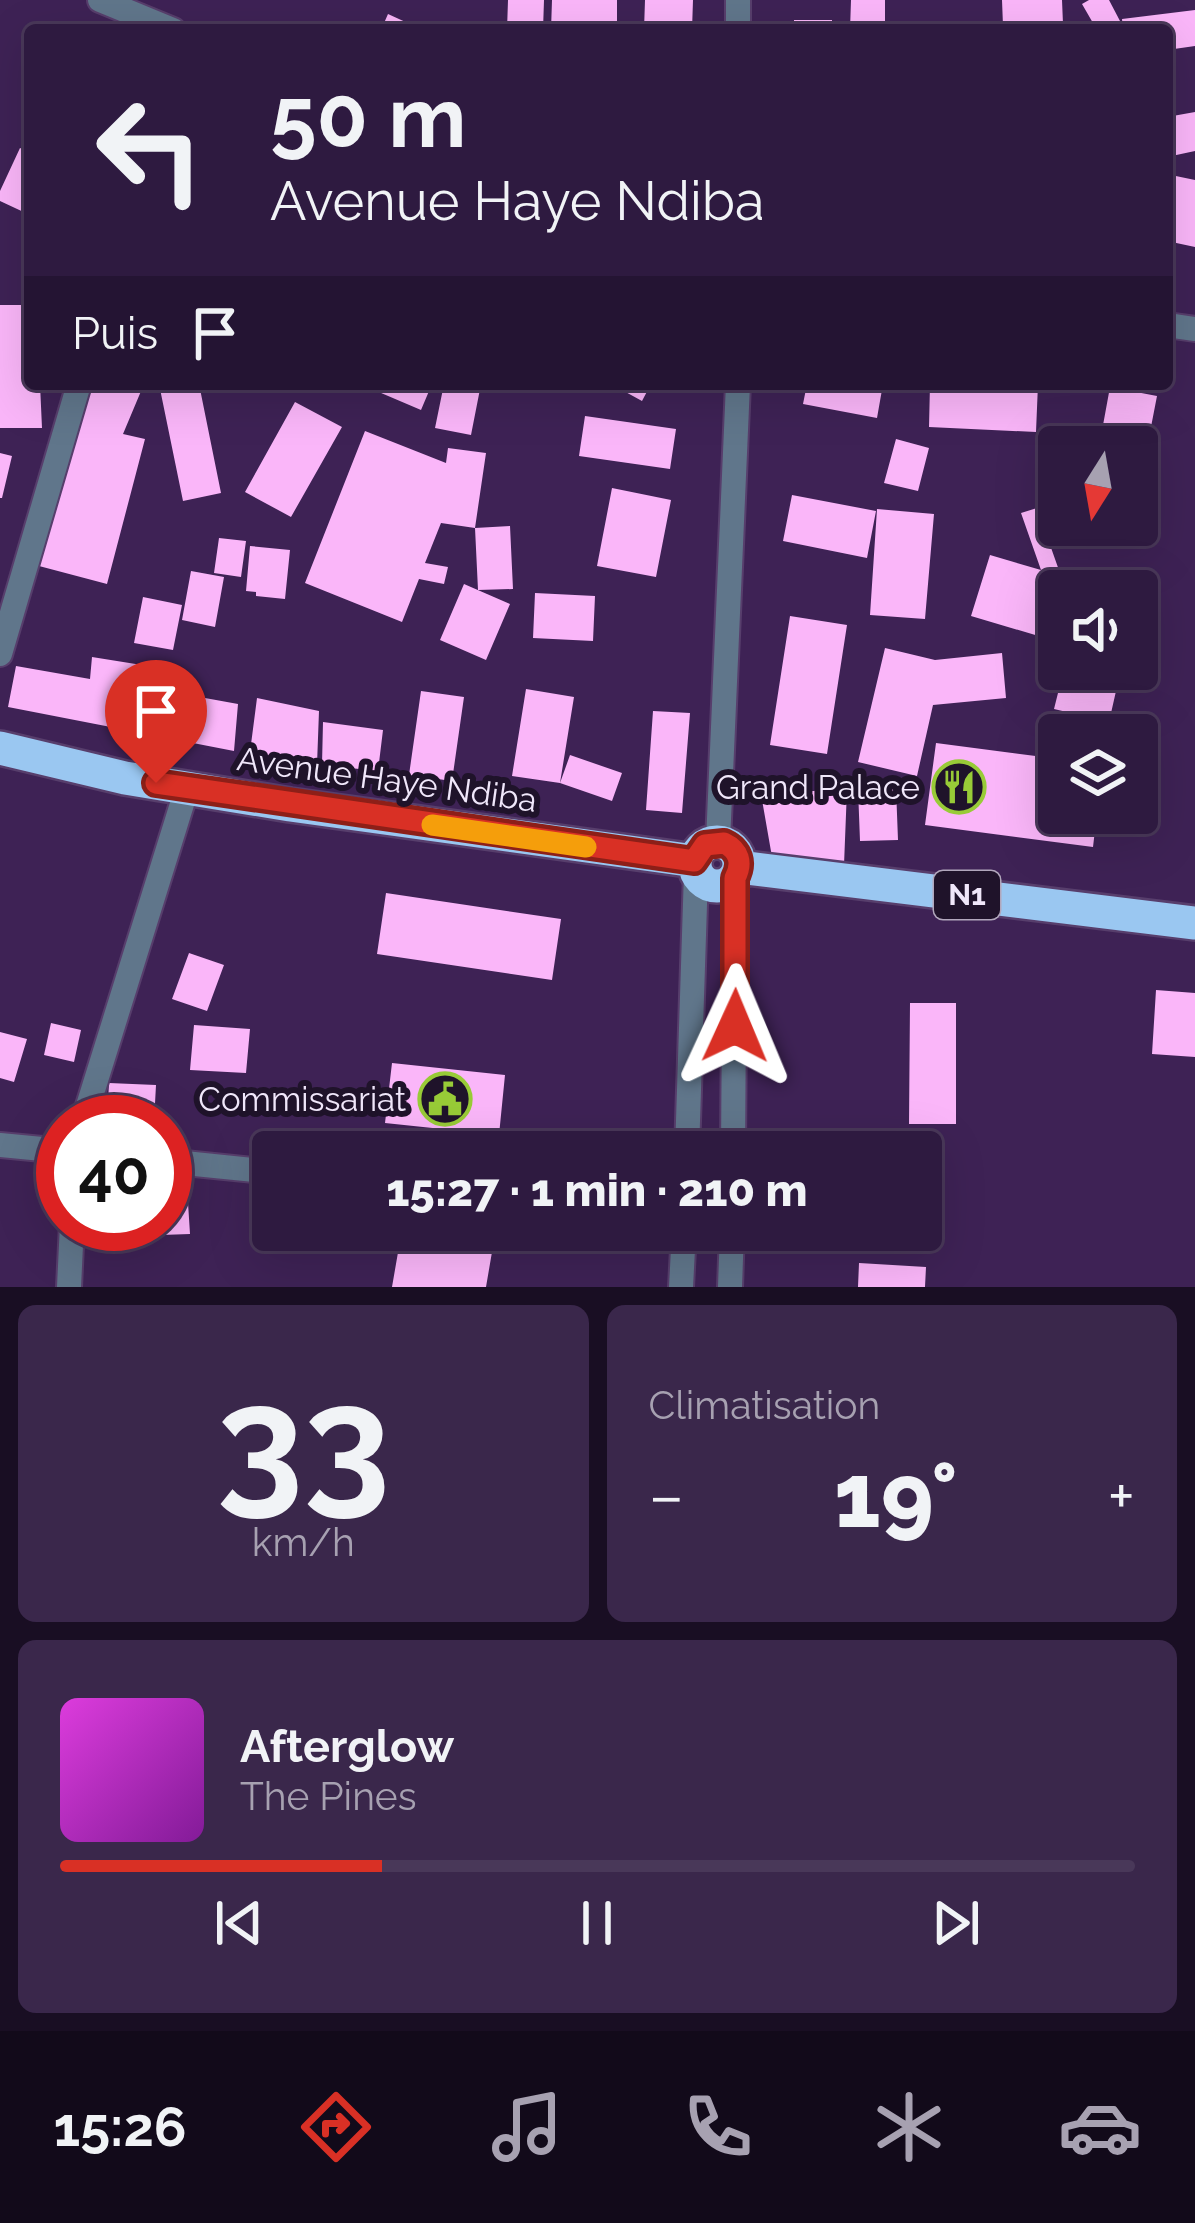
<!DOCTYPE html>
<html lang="fr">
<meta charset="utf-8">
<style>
:root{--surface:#2e1a40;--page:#3a274b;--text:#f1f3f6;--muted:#a7a1b1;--line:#493859;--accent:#d93025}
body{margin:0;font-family:Raleway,sans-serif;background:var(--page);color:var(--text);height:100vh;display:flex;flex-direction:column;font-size:45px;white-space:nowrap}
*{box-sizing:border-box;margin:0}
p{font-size:39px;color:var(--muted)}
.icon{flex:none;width:66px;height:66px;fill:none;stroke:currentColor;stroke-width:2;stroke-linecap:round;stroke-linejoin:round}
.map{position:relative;height:1287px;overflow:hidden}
.panel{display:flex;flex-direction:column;gap:18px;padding:18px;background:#190e23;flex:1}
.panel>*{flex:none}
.hud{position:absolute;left:24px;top:24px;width:1149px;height:366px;border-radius:12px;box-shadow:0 12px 48px #0002,0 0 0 3px var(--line);background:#2e1a40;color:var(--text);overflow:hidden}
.needle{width:78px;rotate:191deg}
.tools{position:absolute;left:1038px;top:426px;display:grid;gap:24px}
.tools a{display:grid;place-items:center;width:120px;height:120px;border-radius:12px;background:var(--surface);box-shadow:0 12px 48px #0002,0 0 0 3px var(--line);font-size:60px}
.speed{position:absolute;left:36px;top:1095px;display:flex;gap:24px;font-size:60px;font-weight:700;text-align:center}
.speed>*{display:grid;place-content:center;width:156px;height:156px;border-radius:50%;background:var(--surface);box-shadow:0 12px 48px #0002,0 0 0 3px var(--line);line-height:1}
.speed .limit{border:18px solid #d22;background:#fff;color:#111}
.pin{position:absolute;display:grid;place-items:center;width:102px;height:102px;color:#fff;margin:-123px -51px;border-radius:50% 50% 50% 0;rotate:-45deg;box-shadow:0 0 12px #0007}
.pin .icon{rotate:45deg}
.me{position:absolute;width:132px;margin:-66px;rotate:1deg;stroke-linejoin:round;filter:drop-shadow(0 0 9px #0008)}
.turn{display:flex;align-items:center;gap:42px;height:252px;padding:0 48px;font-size:54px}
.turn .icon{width:156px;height:156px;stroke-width:2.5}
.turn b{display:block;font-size:84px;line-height:102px}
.then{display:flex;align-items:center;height:114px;padding:0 48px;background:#0003;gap:24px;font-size:45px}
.big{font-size:90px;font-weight:800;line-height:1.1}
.panel .card{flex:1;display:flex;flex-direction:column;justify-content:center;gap:18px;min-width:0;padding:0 42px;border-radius:18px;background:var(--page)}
.panel .dial{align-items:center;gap:0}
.dial b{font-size:156px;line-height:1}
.song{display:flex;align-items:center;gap:36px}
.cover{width:144px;height:144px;border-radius:18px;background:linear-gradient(135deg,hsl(300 70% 55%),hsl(290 70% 35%))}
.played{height:12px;border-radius:6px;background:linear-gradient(90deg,var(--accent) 30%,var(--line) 30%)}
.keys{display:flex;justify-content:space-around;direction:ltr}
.heat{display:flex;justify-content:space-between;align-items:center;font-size:66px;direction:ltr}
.panel .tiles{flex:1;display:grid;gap:18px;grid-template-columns:1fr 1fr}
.card:last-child{grid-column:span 2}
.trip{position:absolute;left:252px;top:1131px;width:690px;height:120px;border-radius:12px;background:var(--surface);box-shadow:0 12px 48px #0002,0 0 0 3px var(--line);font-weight:800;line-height:120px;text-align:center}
.dock{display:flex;height:192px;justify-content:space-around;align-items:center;background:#120a1a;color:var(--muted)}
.dock .icon{width:84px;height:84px}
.dock .selected{color:var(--accent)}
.dock b{font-size:54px;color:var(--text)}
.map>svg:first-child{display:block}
.building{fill:#fab6f9}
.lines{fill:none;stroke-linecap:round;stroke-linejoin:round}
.minor-casing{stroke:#573e6c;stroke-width:28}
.tertiary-casing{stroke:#573e6c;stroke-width:28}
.trunk-casing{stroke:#573e6c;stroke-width:38}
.minor{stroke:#60768b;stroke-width:24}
.tertiary{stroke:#60768b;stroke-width:24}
.trunk{stroke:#9ac7f1;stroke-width:33}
.route-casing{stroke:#8d1f18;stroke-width:30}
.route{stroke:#d93025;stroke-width:21}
.slow{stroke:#f59e0b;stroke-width:21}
.labels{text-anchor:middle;stroke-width:12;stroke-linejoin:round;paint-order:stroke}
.shield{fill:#1f132a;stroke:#b1a7bc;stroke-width:3}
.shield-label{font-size:30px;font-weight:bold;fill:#f0e7fa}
.street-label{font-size:33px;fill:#f0e7fa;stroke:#1f132a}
.poi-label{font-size:33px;fill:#f0e7fa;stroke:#1f132a;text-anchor:end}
</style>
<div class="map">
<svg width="1195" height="1287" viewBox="0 0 1195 1287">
<rect width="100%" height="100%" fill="#3e2255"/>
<path class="building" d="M508 0H544L543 30H507Z
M552 0H617V30H551Z
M645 0H693L692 30H644Z
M851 0H885V30H850Z
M1002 0H1062L1063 24 1003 26Z
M1089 0H1109L1120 21 1097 30 1082 4Z
M1195 10V46L1167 50V30H1123L1122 19Z
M388 14 423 30H381Z
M794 20H832V30H794Z
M1195 112V151L1167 157V117Z
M20 148 30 152V215L0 201V191Z
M1171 175 1195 180V247L1167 241Z
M0 305H30V384H40L42 428H0Z
M86 384H144L123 434 145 439 107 584 39 566Z
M159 384H199L221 493 183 501Z
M360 384H432L421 410Z
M444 384H481L471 435 435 428Z
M611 384H651L642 401Z
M807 384H883L877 418 803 404Z
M930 384H1038L1036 432 929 427Z
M1110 387 1157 396 1144 463 1137 462V447H1099Z
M295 402 342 427 291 517 245 492Z
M585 416 676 429 670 469 579 456Z
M365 431 446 463 448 448 486 453 475 528 441 523 425 563 448 567 444 584 419 579 402 622 305 583Z
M896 439 929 448 918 491 884 483Z
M0 453 12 456 2 498H0Z
M1137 464 1153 468 1135 540 1089 529 1090 525H1137Z
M612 488 671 500 656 577 597 566Z
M792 495 876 511 867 558 783 541Z
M1037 508 1061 576 1042 637 971 616 990 555 1041 570 1021 513Z
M877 509 934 514 925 619 870 615Z
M510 526 513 589 478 590 475 528Z
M219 538 246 541 241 577 214 573Z
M250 546 290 550 285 599 256 596V592L246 591Z
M1087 570 1142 582 1140 591H1082Z
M191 571 224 577 215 627 182 620Z
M464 584 510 604 486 660 440 640Z
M535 593 595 596 593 641 533 638Z
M143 597 182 605 173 650 134 643Z
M790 616 847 625 827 754 770 745Z
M885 648 935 660 1002 653 1006 698 933 705 917 776 858 762Z
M92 657 173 670 172 692 238 704 234 751 8 707 16 666 90 679Z
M1064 669H1121L1109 722 1054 709Z
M526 689 574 697 560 783 512 776Z
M421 691 464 697 452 781 409 775Z
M257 698 319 711 317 765 250 752Z
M653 711 690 713 682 813 646 810Z
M323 722 383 730 378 771 322 765Z
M936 743 1059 759V813H1097L1093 847 925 825Z
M570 755 622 773 612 801 560 783Z
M896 788 898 840 860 841 858 789Z
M847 789 844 865 772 857 761 794Z
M386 893 561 919 552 980 377 954Z
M189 953 224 965 207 1011 172 999Z
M1156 990 1195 993V1057L1152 1054Z
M910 1003H956V1124H909Z
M51 1023 81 1030 74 1062 44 1055Z
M194 1025 250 1029 246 1073 190 1070Z
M0 1032 27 1039 14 1082 0 1078Z
M392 1063 505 1075 499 1135 385 1123Z
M109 1083 156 1085 154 1122H107Z
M187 1187 190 1234 161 1235 165 1188Z
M401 1235 492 1252 486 1287H392Z
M859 1263 926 1267 925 1287H858Z"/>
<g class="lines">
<g class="minor-casing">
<path id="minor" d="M100 0 173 30
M738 0V30
M1167 325 1195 329
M0 654 79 384
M718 842 738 384
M83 1122 187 788
M0 1145 63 1151
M165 1161 273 1172
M705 1230 732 1233
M69 1287 72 1224"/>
</g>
<g class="tertiary-casing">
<path id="tertiary" d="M687 1152 696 873
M733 1152 735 877
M681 1287 684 1230
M730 1287 732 1230"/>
</g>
<g class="trunk-casing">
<path id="trunk" d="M0 748 125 778 290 805 695 861
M695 864a22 22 0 1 1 44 0a22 22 0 1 1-44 0Z
M739 867 1195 923"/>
</g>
<use href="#minor" class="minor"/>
<use href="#tertiary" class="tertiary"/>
<use href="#trunk" class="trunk"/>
</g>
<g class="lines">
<g class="route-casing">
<path id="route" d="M156 783 694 861 705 845 724 843C739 850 743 863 735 878V1026"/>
</g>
<use href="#route" class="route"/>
<path class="slow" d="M432 825 586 847"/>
</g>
<defs>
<g id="restaurant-ring" transform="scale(2.7)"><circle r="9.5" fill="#1f132a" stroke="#98cb37" stroke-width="1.5"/><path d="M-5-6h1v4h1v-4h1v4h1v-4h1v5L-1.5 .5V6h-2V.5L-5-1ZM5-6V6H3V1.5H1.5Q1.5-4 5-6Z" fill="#98cb37"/></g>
<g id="civic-ring" transform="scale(2.7)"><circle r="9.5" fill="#1f132a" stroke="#98cb37" stroke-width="1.5"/><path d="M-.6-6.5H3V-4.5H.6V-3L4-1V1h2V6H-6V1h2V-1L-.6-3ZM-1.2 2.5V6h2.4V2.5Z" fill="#98cb37"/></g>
</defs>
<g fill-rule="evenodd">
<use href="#restaurant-ring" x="959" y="787"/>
<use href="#civic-ring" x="445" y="1099"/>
</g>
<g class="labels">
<rect class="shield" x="934" y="871" width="66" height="48" rx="9"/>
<g class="shield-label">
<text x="967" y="905">N1</text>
</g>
<g class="street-label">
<text transform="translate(387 779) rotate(8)" y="12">Avenue Haye Ndiba</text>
</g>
<g class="poi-label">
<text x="920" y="799">Grand Palace</text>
<text x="406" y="1111">Commissariat</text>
</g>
</g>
</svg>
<div class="tools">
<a><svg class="needle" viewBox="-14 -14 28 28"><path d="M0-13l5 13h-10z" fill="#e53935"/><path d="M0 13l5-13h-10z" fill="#a7a1b1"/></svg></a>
<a><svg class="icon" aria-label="sound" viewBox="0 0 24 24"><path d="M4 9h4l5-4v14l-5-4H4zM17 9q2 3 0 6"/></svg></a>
<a><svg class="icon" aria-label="layers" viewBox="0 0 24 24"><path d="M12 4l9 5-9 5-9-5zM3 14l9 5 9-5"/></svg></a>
</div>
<div class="speed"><div class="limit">40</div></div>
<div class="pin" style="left:156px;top:783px;background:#d93025"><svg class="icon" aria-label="arrive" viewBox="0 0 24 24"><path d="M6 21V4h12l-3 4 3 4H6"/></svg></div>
<svg class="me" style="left:735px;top:1026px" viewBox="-20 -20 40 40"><path d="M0-17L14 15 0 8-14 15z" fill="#d93025" stroke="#fff" stroke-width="4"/></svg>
<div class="trip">15:27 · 1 min · 210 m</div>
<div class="hud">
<div class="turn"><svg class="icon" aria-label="left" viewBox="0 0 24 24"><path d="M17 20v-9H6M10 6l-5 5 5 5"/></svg><div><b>50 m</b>Avenue Haye Ndiba</div></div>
<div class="then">Puis<svg class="icon" aria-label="arrive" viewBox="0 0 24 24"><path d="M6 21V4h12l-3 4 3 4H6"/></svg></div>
</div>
</div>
<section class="panel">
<div class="tiles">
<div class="card dial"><b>33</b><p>km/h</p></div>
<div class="card"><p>Climatisation</p>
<div class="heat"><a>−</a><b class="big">19°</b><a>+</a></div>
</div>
<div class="card">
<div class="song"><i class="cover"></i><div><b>Afterglow</b><p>The Pines</p></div></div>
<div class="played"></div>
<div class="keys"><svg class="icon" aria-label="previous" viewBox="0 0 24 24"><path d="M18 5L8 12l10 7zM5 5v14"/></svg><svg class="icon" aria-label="pause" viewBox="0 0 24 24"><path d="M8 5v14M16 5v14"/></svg><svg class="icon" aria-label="next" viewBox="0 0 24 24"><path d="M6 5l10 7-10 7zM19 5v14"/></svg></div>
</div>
</div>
</section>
<nav class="dock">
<b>15:26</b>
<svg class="icon selected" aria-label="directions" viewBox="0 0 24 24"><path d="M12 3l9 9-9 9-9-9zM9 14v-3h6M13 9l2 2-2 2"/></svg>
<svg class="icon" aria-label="music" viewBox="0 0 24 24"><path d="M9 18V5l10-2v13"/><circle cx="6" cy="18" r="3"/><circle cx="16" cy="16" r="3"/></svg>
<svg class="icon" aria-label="phone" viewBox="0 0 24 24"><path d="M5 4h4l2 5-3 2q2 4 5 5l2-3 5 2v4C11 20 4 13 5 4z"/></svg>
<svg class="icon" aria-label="climate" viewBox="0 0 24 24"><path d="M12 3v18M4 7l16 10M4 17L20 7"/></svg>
<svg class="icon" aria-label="car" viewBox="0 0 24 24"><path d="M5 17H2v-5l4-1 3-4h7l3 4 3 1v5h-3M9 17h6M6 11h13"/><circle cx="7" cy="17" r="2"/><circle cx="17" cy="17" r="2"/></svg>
</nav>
